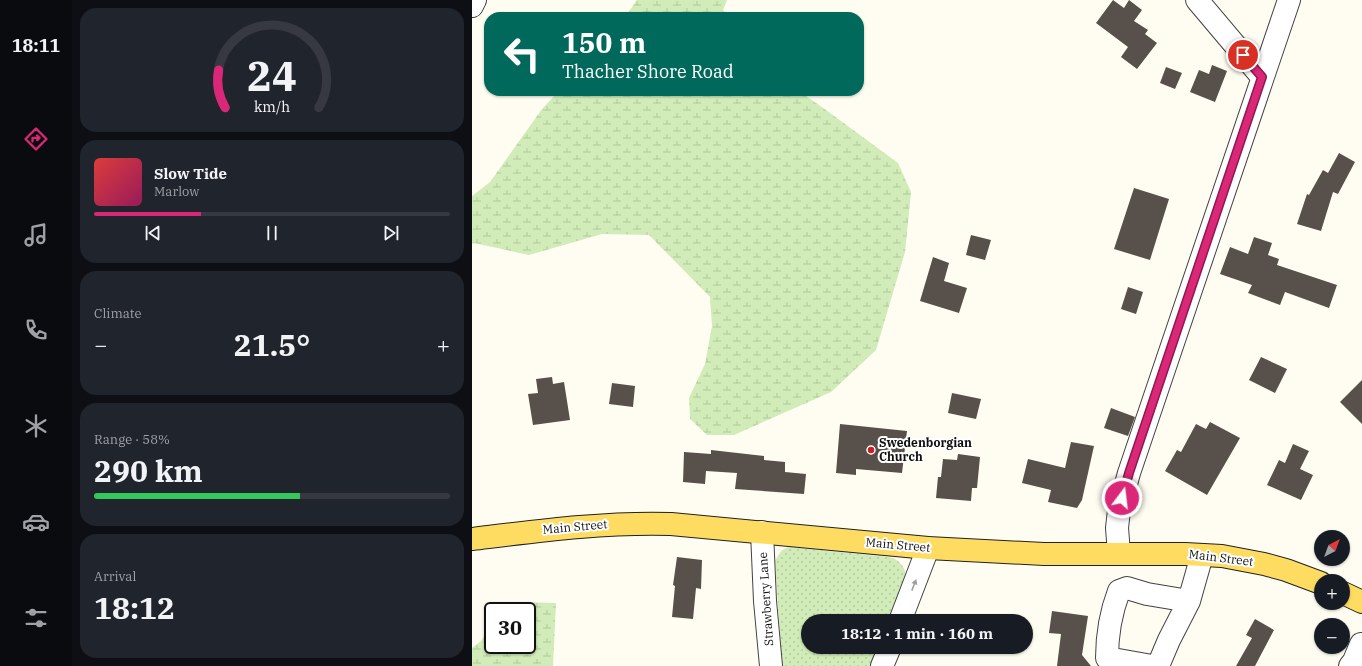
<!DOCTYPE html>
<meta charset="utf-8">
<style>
:root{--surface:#171b24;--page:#20242c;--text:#f1f3f6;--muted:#9ea1a6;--line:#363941;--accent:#db2777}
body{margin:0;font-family:"IBM Plex Serif",serif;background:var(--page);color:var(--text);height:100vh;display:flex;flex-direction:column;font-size:15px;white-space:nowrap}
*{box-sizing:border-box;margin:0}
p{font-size:13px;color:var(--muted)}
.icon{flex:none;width:22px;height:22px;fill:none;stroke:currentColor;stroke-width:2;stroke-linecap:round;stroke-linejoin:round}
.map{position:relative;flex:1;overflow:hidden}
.side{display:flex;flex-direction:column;gap:8px;padding:8px;background:#0d0f14;width:400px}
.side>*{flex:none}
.banner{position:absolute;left:12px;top:12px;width:380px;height:84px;border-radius:16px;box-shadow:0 1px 3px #0004;background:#00695c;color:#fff;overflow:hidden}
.needle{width:26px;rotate:41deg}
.buttons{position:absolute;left:842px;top:530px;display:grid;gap:8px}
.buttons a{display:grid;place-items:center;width:36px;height:36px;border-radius:50%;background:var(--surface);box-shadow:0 1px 3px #0004;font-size:20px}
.speed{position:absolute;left:12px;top:602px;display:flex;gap:8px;font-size:20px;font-weight:700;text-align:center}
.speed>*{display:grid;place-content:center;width:52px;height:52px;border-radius:50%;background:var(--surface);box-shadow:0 1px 3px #0004;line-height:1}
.speed .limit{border:2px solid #111;border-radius:6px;background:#fff;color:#111}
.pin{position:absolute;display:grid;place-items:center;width:34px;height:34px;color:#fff;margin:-17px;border:2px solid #fff;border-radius:50%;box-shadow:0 1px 4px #0007}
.me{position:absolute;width:44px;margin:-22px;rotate:15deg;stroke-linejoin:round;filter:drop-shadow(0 0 3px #0008)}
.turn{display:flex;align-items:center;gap:14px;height:84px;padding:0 12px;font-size:18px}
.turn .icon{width:52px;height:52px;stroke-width:2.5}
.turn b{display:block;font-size:28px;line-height:34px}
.big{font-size:30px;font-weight:700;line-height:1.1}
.side .widget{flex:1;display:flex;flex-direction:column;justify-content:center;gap:6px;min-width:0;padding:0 14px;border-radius:16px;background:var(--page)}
.side .dial{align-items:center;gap:0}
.dial svg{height:104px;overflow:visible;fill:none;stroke:var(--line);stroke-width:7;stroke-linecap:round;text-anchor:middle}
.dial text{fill:var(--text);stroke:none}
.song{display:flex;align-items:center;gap:12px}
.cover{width:48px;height:48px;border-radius:6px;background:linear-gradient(135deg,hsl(0 70% 55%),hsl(330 70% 35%))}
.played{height:4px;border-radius:2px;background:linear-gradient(90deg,var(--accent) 30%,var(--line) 30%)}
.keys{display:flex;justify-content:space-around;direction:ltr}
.heat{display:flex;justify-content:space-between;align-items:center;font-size:22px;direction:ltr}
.charge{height:6px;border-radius:3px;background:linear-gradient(90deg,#34c759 58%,var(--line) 0)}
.trip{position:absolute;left:329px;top:614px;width:232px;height:40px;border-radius:20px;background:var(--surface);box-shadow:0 1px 3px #0004;font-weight:700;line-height:40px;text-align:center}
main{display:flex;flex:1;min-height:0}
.tab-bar{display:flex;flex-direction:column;width:72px;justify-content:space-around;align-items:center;background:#090b0e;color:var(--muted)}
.tab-bar .icon{width:28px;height:28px}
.tab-bar .on{color:var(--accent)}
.tab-bar b{font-size:18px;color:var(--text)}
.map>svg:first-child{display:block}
.green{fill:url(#green-dots)}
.wetland{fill:url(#wetland-marsh)}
.building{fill:#58504b}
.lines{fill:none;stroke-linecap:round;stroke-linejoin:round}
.minor-casing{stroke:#424242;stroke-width:24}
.major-casing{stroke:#202020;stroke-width:24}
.minor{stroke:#fff;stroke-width:22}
.major{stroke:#fedc62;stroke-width:22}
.oneway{fill:#9f9f9f}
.route-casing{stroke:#8e194d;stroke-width:10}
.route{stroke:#db2777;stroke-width:7}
.poi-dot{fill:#c52023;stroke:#fff;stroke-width:1.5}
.labels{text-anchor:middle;stroke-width:4;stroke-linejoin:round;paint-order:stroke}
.poi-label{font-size:12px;font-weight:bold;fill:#0f0f0f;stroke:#fff;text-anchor:start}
.street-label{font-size:12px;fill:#0f0f0f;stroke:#fff}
</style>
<main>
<nav class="tab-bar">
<b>18:11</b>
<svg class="icon on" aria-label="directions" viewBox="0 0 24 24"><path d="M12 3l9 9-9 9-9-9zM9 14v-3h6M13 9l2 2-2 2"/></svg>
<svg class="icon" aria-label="music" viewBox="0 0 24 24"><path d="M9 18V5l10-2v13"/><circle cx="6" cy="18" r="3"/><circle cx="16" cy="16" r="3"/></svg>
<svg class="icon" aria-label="phone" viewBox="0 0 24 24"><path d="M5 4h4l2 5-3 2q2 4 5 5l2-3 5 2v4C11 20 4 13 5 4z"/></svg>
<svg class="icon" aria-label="climate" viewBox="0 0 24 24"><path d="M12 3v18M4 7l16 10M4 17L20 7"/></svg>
<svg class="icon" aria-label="car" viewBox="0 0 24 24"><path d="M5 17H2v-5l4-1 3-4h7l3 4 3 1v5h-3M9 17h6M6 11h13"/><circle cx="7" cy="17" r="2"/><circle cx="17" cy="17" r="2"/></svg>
<svg class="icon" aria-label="filters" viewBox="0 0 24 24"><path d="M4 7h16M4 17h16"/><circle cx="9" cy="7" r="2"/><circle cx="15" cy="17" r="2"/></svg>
</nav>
<section class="side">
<div class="widget dial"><svg viewBox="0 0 100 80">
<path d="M14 69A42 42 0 1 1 86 69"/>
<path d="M14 69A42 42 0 0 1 9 40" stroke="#db2777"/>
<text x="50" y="56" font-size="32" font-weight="700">24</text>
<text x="50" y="72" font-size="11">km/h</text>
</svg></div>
<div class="widget">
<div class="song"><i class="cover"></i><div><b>Slow Tide</b><p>Marlow</p></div></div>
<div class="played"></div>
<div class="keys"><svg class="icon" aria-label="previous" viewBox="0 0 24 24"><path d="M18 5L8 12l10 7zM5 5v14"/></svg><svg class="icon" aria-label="pause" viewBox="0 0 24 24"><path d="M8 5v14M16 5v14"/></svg><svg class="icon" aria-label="next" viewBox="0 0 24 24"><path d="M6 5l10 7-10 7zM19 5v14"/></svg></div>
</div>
<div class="widget"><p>Climate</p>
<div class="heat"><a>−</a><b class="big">21.5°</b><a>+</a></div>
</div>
<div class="widget"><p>Range · 58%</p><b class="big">290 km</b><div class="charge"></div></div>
<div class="widget"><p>Arrival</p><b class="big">18:12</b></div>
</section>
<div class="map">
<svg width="890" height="666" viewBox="0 0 890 666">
<defs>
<pattern id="green-dots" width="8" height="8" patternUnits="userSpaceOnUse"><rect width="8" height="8" fill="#d1ecb8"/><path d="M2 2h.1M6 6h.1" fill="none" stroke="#b2c99d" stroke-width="1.8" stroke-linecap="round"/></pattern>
<pattern id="wetland-marsh" width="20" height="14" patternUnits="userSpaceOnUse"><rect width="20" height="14" fill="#d1ecb8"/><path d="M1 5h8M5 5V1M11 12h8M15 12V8" fill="none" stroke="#b2c99d"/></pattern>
</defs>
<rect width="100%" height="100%" fill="#fffdf1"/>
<path class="green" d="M318 547 418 557C448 568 428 600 421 621H336V647H411L404 666H310L303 561C307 554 310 548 318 547Z"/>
<path class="wetland" d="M165 0H255L251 10 255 17H153Z
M87 91H327L354 110 426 163 439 192 433 252 404 350 359 392 262 435H235L218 419 217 398 233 364 240 326 238 297 177 235 130 234 57 255 2 243 0 244V196L18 182 70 109Z
M54 602 84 603 81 666H0V648L9 641 21 622V645H55V611H32Z"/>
<path class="building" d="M641 0 652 8 657 0 670 10 662 21 676 30 673 34 685 43 665 69 649 57 656 47 624 23Z
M740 65 755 71 743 102 718 92 727 70 737 74Z
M694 67 710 73 703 89 688 83Z
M867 153 883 162 866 194 861 192 849 231 825 224 835 194 837 195 851 170 856 173Z
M662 188 697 199 678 260 642 249Z
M499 235 519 240 513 260 494 255Z
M782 237 800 243 796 255 807 259 805 265 865 285 857 308 813 292 808 305 776 293 780 285 748 274 758 247 776 254Z
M461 257 477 263 472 281 495 288 487 313 448 301Z
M656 287 671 292 664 314 649 309Z
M789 357 815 369 803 393 777 380Z
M80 377 81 384 92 382 98 420 61 425 56 394 66 393 64 379Z
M890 380V424L868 402Z
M140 383 163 386 161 407 137 404Z
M480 393 509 399 504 419 476 413Z
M639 408 663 417 656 436 632 428Z
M738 422 768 438 735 495 693 471 705 450 709 452 724 424 734 429Z
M368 424 435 431 430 473 384 469V475L364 473Z
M599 442 622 446 610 500 605 508 576 502 579 490 550 483 556 459 593 468Z
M821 444 837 451 828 469 841 475 829 500 795 485 807 460 813 463Z
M239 450 292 456V460L313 462V472L334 474 332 494 263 489 265 473 234 471 233 484 211 482 212 452 239 454Z
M486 454 508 457 505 488H500L499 501 464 498 466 477H469L471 459 485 460Z
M205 557 230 560 229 589 224 588 221 619 200 617 203 586 201 585Z
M580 611 616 616 610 655 619 666H585L589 634 577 633Z
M783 619 802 630 783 666H764L780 638 774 635Z"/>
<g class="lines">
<g class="minor-casing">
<path id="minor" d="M725 0 790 77
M0 6 3 0
M290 532 293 601 299 666
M647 553 645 528 647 510 657 473 817 0
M428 621 456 548
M410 666 418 647
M680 666 635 658C635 635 639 612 647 591L655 588 675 594 717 601
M686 666 697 640 717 601 730 555
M878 666 882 661 889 644"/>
</g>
<g class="major-casing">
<path id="major" d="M0 539C66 531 132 522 199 524L456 548 572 554H713L750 556 792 564 814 570 849 583
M871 593 890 602"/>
</g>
<use href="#minor" class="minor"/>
<use href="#major" class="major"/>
</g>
<defs><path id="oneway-solid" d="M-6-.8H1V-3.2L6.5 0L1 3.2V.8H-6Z"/></defs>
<use class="oneway" href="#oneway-solid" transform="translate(442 585) rotate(-69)"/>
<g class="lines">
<g class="route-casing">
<path id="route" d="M650 498 657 473 790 77 771 55"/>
</g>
<use href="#route" class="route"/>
</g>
<circle class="poi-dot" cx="399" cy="450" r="4"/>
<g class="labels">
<g class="poi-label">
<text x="407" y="447">Swedenborgian<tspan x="407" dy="14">Church</tspan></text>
</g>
<g class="street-label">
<text transform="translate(103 527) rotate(-5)" y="4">Main Street</text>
<text transform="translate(426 545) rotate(5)" y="4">Main Street</text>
<text transform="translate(749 558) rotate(7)" y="4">Main Street</text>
<text transform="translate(294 599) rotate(-94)" y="4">Strawberry Lane</text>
</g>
</g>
</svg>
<div class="buttons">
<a><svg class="needle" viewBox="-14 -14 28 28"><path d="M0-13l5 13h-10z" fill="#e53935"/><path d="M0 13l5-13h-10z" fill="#9ea1a6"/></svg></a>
<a>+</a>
<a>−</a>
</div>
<div class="speed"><div class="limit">30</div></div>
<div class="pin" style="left:771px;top:55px;background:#d93025"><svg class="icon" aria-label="arrive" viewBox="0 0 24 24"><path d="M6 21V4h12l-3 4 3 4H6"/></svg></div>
<svg class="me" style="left:650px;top:498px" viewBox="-20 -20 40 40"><circle r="17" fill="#db2777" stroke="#fff" stroke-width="3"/><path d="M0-11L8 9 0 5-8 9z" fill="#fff"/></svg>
<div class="trip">18:12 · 1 min · 160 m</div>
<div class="banner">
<div class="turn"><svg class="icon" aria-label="left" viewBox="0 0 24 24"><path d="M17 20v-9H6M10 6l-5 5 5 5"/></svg><div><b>150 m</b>Thacher Shore Road</div></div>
</div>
</div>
</main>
